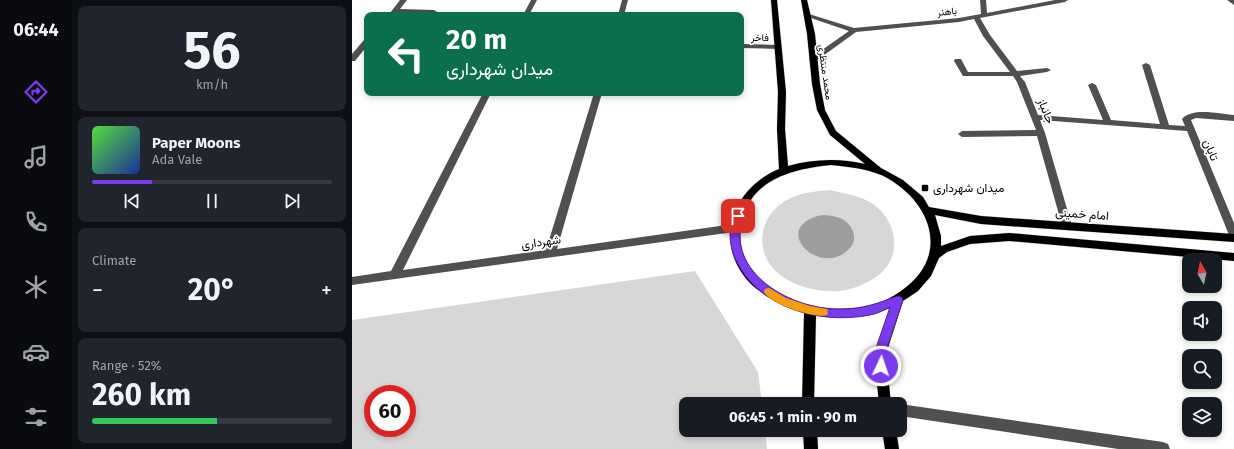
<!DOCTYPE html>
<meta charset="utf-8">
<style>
:root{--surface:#171b24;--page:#20242c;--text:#f1f3f6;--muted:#9ea1a6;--line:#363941;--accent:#7c3aed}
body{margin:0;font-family:"Fira Sans",Vazirmatn,sans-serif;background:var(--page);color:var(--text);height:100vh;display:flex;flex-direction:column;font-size:15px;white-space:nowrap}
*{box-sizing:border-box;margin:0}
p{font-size:13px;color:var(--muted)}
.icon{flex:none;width:22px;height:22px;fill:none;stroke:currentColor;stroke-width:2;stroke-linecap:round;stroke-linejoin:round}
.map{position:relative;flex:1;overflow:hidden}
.drawer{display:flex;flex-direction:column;gap:6px;padding:6px;background:#0d0f14;width:280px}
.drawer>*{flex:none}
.hud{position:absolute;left:12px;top:12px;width:380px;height:84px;border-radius:8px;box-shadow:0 2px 6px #0003;background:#0b6e4f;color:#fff;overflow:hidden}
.needle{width:26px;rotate:351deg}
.controls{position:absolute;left:830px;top:253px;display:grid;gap:8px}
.controls a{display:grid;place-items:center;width:40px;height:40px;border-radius:8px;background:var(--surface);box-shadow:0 2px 6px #0003;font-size:20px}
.speed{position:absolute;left:12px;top:385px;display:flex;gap:8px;font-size:20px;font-weight:700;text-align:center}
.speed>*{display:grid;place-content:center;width:52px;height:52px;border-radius:50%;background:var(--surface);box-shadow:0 2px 6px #0003;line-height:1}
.speed .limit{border:6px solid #d22;background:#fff;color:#111}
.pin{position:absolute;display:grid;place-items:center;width:34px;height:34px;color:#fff;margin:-17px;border-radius:8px;box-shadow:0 2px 6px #0006}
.me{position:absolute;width:44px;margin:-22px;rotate:3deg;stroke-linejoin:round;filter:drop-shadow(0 0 3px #0008)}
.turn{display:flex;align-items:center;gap:14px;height:84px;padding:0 16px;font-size:18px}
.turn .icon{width:52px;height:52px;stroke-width:2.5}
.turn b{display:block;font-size:28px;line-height:34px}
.big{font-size:30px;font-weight:700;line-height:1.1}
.drawer .tile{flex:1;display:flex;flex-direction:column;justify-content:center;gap:6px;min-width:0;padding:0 14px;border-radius:8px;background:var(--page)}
.drawer .dial{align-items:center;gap:0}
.dial b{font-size:52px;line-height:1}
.song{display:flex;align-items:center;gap:12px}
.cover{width:48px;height:48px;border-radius:6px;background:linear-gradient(135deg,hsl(110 70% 55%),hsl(230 70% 35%))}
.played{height:4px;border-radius:2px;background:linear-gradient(90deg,var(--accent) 25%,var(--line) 25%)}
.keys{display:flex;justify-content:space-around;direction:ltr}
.heat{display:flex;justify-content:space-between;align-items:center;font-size:22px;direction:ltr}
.charge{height:6px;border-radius:3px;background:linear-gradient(90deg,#34c759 52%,var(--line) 0)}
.trip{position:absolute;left:327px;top:397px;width:228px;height:40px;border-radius:8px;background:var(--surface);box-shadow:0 2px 6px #0003;font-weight:700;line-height:40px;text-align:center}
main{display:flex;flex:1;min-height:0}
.menu{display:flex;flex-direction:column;width:72px;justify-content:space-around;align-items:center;background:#090b0e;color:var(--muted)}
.menu .icon{width:28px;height:28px}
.menu .current{color:var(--accent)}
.menu b{font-size:18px;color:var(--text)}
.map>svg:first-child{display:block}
.green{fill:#d7d7d7;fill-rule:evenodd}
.water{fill:#9e9e9e}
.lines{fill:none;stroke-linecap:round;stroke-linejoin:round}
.major-casing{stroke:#dbdbdb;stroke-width:1}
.minor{fill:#505050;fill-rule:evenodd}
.major{fill:#000;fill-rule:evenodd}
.route{fill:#7c3aed;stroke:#51269a}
.slow{fill:#f59e0b}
.poi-dot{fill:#000;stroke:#fff;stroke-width:1.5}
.labels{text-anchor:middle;stroke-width:3.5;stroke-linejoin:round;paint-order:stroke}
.far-street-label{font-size:10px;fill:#000;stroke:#fff}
.street-label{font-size:12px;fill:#000;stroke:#fff}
.poi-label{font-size:12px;fill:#000;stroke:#fff;text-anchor:start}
</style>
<main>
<nav class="menu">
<b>06:44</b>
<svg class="icon current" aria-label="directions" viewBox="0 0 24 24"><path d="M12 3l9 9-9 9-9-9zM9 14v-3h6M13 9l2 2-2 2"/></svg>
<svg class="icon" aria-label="music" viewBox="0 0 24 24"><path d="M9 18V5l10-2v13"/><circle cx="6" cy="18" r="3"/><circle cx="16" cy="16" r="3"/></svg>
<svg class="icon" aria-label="phone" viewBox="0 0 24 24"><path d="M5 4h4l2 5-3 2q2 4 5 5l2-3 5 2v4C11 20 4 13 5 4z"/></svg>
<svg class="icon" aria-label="climate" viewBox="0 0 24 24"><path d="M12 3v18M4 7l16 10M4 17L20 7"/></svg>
<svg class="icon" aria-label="car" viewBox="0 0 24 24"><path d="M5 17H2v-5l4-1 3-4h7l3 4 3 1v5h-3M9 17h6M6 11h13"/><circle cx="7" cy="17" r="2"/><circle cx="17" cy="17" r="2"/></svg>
<svg class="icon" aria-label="filters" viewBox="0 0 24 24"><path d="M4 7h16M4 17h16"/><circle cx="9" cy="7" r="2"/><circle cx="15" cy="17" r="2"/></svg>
</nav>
<section class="drawer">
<div class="tile dial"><b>56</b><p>km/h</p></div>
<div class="tile">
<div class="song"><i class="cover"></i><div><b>Paper Moons</b><p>Ada Vale</p></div></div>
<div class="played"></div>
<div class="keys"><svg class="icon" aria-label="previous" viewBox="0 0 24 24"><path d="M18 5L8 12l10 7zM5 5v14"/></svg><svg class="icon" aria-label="pause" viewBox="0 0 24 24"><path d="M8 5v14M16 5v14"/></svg><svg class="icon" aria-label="next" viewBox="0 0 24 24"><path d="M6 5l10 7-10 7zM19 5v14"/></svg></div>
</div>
<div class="tile"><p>Climate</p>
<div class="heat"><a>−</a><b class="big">20°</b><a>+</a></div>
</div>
<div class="tile"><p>Range · 52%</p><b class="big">260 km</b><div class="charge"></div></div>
</section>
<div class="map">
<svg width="882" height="449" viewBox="0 0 882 449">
<rect width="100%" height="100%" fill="#fff"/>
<path class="green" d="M478 190C491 193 504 195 516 201 547 218 553 260 521 279 511 285 499 290 487 291 460 293 423 282 413 255 404 231 418 207 439 198 452 192 465 191 478 190Z
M343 271 406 372 410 404H334V430H413L415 449H0V320ZM21 394H55V428H21Z"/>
<path class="water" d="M470 215C476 215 482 216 488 218 501 224 508 240 496 250 467 278 416 227 470 215Z"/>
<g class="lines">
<g class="major-casing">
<path id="major" d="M419 0H425L434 92 433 129 436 166C462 159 487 158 513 164L478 135 465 110 460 84 455 34 449 0H455L463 34 468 84 473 110 484 131 529 168 551 180 571 197 577 207 629 216 882 234V242L629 224 583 215 589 236V246L618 236 657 233 882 253V261L657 241 618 244 595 252 587 258 579 276 566 291 551 301 534 354 539 404H527L522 354 538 308C513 318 490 320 464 315L462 404H450L452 313C434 306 416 299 401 286 360 247 378 189 427 169L425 129 426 92ZM479 165C499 167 520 169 537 179 582 206 597 258 549 291 539 298 528 304 516 306 476 315 421 302 397 266 389 254 387 239 389 225 397 180 439 169 479 165Z
M451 430H465L466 449H452Z
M530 430H544L547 449H533Z"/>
</g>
<path class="minor" d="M48 0H55L48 9 82 10 85 12 82 14 44 13 43 15H37L38 13Z
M179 0H185L177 15H171Z
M270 0H276L272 15H266Z
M628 0H634L635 13 703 0H716L713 2 628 18 638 35 665 71 695 68 699 70 695 72 668 76 673 82 686 115 751 120 736 85 740 83 744 85 759 120 808 124 790 65 794 63 798 65 817 125 833 126 830 119C841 107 867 114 882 115V121L844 118 839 120 882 223V239L878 238 877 235 835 131 688 120 693 133 720 226 719 229H711L685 136 610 137 606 134 610 131 684 130 665 82 661 76H611L602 61 603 59H609L616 72H658L631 36 622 19 607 22 504 32 464 61H458L457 59 497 31 453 16V14H457L502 28 607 18 629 14Z
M875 0H882V5Z
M12 40H15V46L3 61H0V54Z
M389 44 426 45 430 47 426 49 389 48Z
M131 93H139L51 270 194 250 242 93H250L205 249 382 224 386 225 387 228 386 231 382 232 0 285V277L39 271Z
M548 404 811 442 816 444 818 449H766L548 416Z"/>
<use href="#major" class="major"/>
</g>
<path class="route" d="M386 213 391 216C372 273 441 311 490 309 511 309 526 303 546 296L549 297 551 300 533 354 535 366 533 370 529 371 525 370 522 354 538 307C532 310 525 314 518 315 468 325 405 308 383 258 377 244 376 228 383 214Z"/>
<path class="slow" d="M417 288 434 298 458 306 475 309 476 312 475 315C463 319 418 304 412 292L413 289Z"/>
<rect class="poi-dot" x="569" y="184" width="8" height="8" rx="2"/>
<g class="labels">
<g class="far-street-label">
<text transform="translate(595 11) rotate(-6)" y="4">باهنر</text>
<text transform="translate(408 37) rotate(1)" y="4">فاخر</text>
<text transform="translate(474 72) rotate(82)" y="4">محمد منتظری</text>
</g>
<g class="street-label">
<text transform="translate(694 111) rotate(68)" y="4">جانباز</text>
<text transform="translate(859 150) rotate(67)" y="4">تابان</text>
<text transform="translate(730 214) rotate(4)" y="4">امام خمینی</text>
<text transform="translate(189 242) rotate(-8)" y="4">شهرداری</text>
</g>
<g class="poi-label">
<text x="581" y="192">میدان شهرداری</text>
</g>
</g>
</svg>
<div class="controls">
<a><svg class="needle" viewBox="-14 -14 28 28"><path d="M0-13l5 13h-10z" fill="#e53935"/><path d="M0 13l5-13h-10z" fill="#9ea1a6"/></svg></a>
<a><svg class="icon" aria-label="sound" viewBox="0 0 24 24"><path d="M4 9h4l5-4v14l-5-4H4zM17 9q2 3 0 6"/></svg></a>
<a><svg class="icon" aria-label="search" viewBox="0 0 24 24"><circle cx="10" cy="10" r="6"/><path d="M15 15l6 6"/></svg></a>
<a><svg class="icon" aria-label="layers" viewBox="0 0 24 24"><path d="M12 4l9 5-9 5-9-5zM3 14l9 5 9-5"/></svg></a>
</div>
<div class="speed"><div class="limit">60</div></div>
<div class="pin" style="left:386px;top:216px;background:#d93025"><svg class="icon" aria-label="arrive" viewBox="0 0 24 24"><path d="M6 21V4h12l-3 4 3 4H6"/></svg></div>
<svg class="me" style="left:529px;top:366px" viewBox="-20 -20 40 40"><circle r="17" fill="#7c3aed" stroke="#fff" stroke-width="3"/><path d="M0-11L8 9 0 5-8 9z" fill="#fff"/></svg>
<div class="trip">06:45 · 1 min · 90 m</div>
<div class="hud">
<div class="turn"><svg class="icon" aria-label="left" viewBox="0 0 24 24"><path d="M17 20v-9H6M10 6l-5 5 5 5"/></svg><div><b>20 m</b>میدان شهرداری</div></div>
</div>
</div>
</main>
